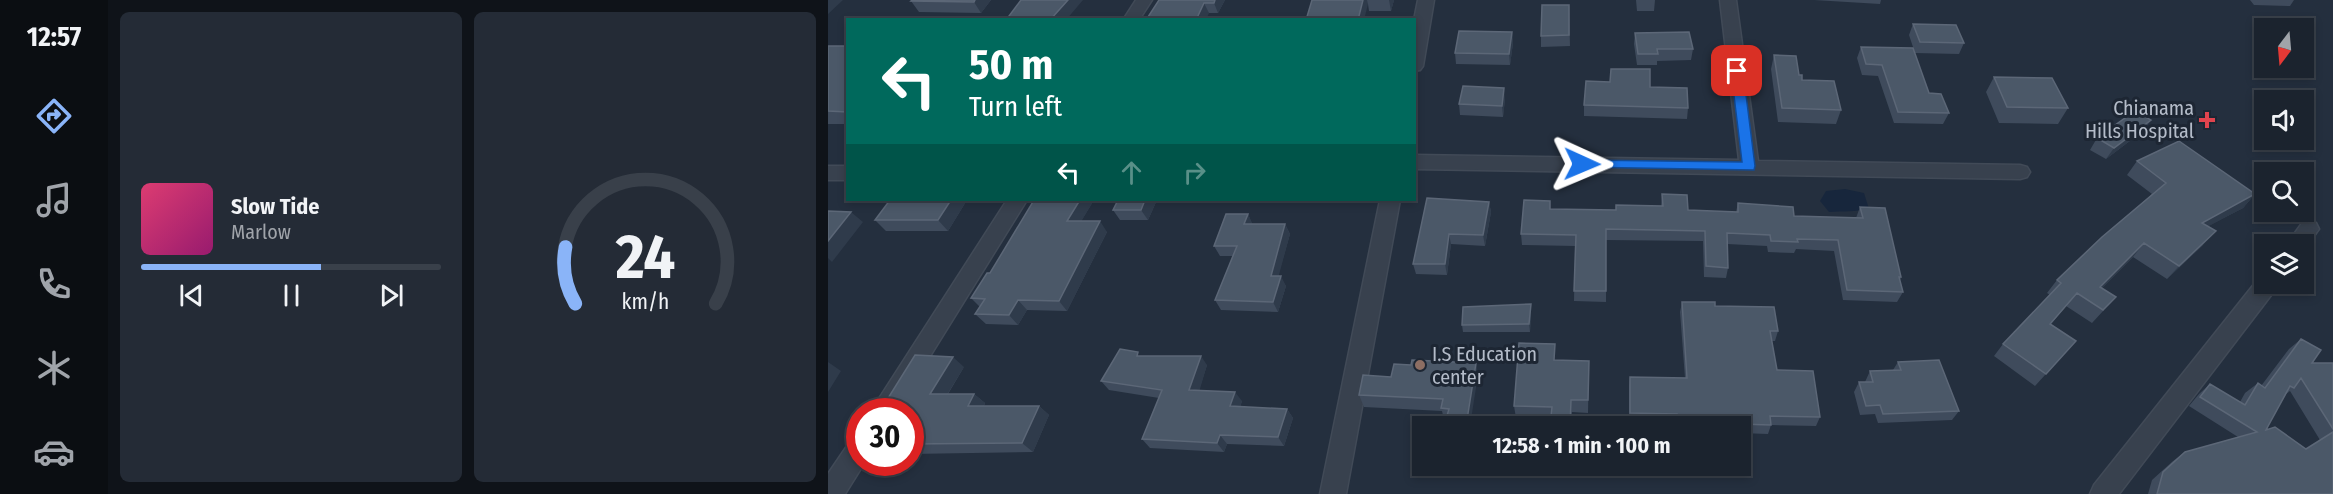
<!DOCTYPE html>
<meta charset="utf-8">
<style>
:root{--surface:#1b232e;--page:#242b36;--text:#f1f3f6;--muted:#a0a4aa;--line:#39404a;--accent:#8ab4f8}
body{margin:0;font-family:"Fira Sans Condensed",sans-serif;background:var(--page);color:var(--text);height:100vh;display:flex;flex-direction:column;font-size:22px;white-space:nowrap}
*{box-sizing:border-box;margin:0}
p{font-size:20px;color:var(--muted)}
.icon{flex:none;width:33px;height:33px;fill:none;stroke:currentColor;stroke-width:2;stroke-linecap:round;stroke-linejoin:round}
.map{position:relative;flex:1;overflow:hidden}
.drawer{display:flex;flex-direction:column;gap:12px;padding:12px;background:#0f1319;width:720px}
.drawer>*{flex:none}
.banner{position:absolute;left:18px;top:18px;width:570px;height:183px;border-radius:0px;box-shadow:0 3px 9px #0003,0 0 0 2px var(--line);background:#00695c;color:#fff;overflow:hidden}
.needle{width:39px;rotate:196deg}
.tools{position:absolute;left:1426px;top:18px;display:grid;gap:12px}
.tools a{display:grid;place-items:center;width:60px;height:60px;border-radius:0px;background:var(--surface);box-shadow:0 3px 9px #0003,0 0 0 2px var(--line);font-size:30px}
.speed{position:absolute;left:18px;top:398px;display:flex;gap:12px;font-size:30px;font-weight:700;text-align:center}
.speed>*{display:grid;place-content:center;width:78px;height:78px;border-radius:50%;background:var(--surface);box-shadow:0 3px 9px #0003,0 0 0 2px var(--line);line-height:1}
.speed .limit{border:9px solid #d22;background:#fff;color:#111}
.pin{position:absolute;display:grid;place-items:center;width:51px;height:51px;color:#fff;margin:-26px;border-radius:12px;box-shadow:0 3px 9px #0006}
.me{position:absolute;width:66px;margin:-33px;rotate:91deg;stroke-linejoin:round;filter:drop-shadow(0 0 4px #0008)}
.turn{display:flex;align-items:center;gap:21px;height:126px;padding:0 24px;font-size:27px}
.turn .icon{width:78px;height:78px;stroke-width:2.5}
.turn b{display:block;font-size:42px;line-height:51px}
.lanes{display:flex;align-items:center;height:57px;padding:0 24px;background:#0003;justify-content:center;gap:30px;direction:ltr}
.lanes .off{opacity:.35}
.drawer .widget{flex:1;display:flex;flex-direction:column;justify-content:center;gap:9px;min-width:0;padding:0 21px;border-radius:9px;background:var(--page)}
.drawer .dial{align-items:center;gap:0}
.dial svg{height:156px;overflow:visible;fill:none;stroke:var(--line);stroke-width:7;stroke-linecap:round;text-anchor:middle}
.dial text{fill:var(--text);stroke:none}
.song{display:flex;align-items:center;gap:18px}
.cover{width:72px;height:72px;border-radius:9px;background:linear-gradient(135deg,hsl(340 70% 55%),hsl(320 70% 35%))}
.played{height:6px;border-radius:3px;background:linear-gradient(90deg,var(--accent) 60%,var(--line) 60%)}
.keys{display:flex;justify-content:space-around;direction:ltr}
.drawer .tiles{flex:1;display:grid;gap:12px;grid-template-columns:repeat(2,1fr)}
.trip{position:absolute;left:584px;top:416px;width:339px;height:60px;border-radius:0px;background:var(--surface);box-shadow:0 3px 9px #0003,0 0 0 2px var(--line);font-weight:700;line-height:60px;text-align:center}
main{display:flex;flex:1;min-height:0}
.tab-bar{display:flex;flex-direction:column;width:108px;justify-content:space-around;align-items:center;background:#0b0e12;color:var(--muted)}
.tab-bar .icon{width:42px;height:42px}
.tab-bar .on{color:var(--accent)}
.tab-bar b{font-size:27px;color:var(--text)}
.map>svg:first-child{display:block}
.water{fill:#17263c}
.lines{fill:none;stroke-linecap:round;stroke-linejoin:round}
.street-casing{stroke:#414a57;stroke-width:3}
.street{fill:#38414e;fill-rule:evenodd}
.wall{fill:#3f4b5c;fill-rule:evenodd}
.shaded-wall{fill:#2f3b4b}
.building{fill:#4b5868;stroke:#5c6777;stroke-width:1.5}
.route{fill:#1a73e8;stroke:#114b97;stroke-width:1.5}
.health-dot{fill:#e0444e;stroke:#1d2633;stroke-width:2}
.education-dot{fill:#8d6e63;stroke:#1d2633;stroke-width:2}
.labels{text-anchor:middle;stroke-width:6;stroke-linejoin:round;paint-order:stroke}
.poi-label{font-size:20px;fill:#b4bcc9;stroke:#1d2633;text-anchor:end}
</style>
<main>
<nav class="tab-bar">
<b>12:57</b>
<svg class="icon on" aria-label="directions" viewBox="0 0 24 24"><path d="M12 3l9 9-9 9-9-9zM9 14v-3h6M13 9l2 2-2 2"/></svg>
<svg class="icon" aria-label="music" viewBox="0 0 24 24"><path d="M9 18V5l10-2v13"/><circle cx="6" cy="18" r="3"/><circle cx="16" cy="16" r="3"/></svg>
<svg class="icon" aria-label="phone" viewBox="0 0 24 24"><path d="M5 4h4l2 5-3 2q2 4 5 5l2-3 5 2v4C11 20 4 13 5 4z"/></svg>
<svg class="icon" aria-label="climate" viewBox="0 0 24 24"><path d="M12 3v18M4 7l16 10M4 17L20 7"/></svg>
<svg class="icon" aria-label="car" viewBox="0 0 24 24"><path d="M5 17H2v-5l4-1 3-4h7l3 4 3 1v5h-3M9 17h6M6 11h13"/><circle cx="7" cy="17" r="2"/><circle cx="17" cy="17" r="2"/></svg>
</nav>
<section class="drawer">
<div class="tiles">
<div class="widget">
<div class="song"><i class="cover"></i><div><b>Slow Tide</b><p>Marlow</p></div></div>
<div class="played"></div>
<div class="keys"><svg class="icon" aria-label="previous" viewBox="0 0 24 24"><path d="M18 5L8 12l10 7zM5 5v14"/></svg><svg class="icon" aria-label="pause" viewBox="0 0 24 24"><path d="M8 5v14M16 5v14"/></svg><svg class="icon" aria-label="next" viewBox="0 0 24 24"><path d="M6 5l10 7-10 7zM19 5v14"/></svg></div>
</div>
<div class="widget dial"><svg viewBox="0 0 100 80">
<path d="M14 69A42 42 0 1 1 86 69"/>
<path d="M14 69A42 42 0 0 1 9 40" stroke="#8ab4f8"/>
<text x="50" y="56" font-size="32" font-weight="700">24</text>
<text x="50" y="72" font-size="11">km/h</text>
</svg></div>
</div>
</section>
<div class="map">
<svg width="1505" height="494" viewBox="0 0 1505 494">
<rect width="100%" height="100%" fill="#242f3e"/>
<path class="water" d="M1017 189 1036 193 1041 209C1027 212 1015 211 1001 212L992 201 998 191Z"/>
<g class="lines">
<g class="street-casing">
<path id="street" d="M308 0H324L311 20H295Z
M590 0H606L595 66 592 70 586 71V20Z
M892 0H908L930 161 1192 165 1199 167 1202 172 1199 177 1192 179 586 169V155L911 160Z
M0 166H20V180H0Z
M179 200H199L68 411H43Z
M552 200H572L518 494H492Z
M1481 221 1488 223 1491 229 1476 250V244H1459L1474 223Z
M1437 276V284H1450L1447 290 1291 494H1262L1266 485 1431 278Z
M32 436V462H37L17 494H0V474L23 440Z"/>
</g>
<use href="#street" class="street"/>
</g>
<path class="wall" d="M84 0H163L153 13 91 12 83 1Z
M331 0H397L390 13H381Z
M484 0H566L563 11H541L540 4Z
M808 0H827L826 11H809Z
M986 0H1053L1052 4Z
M1422 0H1466L1462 6 1426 5Z
M741 5 742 46 713 47V36Z
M1085 24 1136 43 1131 54 1087 53 1081 35Z
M684 32 685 43 682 65 628 64 627 53Z
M807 33 865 49 863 60 829 61V65H809L806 44Z
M0 46H20V124H0Z
M1033 47 1121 113 1115 124 1066 123 1050 76 1034 75 1029 58Z
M946 55 971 75 974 80 1013 110 1008 124 950 122 943 69Z
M1166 77 1240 108 1230 124 1171 123 1158 92Z
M822 87 860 108 859 119 756 116V105Z
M677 99 675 117 632 115 631 104Z
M1323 120 1315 131 1278 159 1262 150 1269 138Z
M1309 161 1427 194 1415 208 1380 226 1375 245 1339 279 1305 257 1274 288 1276 310 1264 323 1238 306 1223 324 1248 341 1207 386 1166 356 1175 344 1222 295 1219 293 1229 280 1324 194 1299 175Z
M834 194 860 210 908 212 910 203 966 216 1028 218 1032 207 1073 277 1072 280 1075 292 1069 302 1015 300 1006 251 968 249 966 253 940 252 939 246 899 244 900 268 898 278 876 277 875 241 778 240V302L746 301 747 246 694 245 693 234 723 209 787 210 833 206Z
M599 198 661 202 663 212 657 246 623 244 619 275 588 274 585 264Z
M139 200 120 231H58L47 220Z
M266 200 253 221 279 232 239 311 199 310 190 325 158 324 147 314 152 307 143 298 162 273Z
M290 200H329L320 220H292L285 210Z
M420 214 424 224H457L462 234 450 276 458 286 450 312 393 310 387 300 405 256H392L386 246Z
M854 302 887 306 950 331 947 341H944L949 370 992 417 988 426 943 425 940 434 912 433V426H847V424L801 423V386L802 377 857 378 852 312Z
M703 304V312L702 332H635L634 325Z
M1473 339 1484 363H1505V494H1320L1324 480 1345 461 1357 452 1410 437 1361 406 1371 394 1382 384 1412 402 1417 393 1430 383 1433 386 1461 349ZM1462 391 1492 440 1478 449 1438 430 1458 394Z
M313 356 379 365 371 390 414 401 412 407 459 409 465 418 456 446 399 444 396 452 322 448 314 439 331 398 281 390 273 381Z
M728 360 761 361 760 413 744 412 743 426H722V419L688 418 686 406Z
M1070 362 1131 411 1124 420 1050 423 1047 414 1032 415 1026 392 1031 382H1037L1042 371 1065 370Z
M648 363 650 375 618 420H616L614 411 536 407 531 395 583 365Z
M136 367 120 394H146L157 403 156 406H211L221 415 205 452 82 454V411Z"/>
<path class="shaded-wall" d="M0 0H15L0 14Z
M147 0H163L153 13 146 2Z
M240 0H255L238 20H222Z
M387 0H397L390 13 386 3Z
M535 0H539L540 4 536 20H530Z
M561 0H566L563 11Z
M376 3 381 13 378 20H368Z
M684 32 685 43 682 65 681 54Z
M676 88 677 99 675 117 674 106Z
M1323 120 1315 131 1278 159 1286 148Z
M1427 194 1415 208 1362 236 1374 223Z
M123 200H139L120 231 110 220Z
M252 200H266L247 232 239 221Z
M317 200H329L320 220 313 210Z
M661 202 663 212 657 246 655 235Z
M23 212 35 222 4 262 0 258V241Z
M420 214 425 225 416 224Z
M272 221 279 232 239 311 231 301Z
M457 224 462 234 448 286 443 276Z
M1388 231 1375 245 1339 279 1351 266Z
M621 234 623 244 619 275 617 264Z
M1316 243 1305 257 1262 300 1272 287Z
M453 276 458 286 450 312 445 302Z
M190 300 199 310 190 325 181 315Z
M703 304V312L702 332 701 324Z
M373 356 379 365 369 399 361 390Z
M125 357 136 367 114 403 102 394Z
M0 362 13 371 0 392Z
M648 363 650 375 642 426H638Z
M407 392 414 401 409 416 402 406Z
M146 394 157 403 151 416 140 406Z
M211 406 221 415 205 452 194 443Z
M459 409 465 418 456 446 450 437Z
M392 435 399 444 396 452 389 443Z"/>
<path class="building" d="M84 0H147L146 2 83 1Z
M193 0H240L222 20H178Z
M331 0H387L386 3H376L368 20H318Z
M484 0H535L530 20H478Z
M714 5H741V35L713 36Z
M1085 24 1128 25 1136 43 1092 42Z
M631 31 684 32 681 54 627 53Z
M861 32 865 49H829L830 54H810L807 33Z
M0 46H20V111L19 112 0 111Z
M1033 47 1085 48 1101 93 1113 94 1121 113 1070 112 1054 65 1038 64Z
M946 55 968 56 971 75H974V80L1006 81 1013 110 954 108Z
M783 69H822V87L859 88 860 108 756 105 758 81 782 82Z
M1166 77 1224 78 1240 108 1179 107Z
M635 86 676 88 674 106 631 104Z
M1307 111 1323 120 1286 148 1269 138Z
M1351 141 1427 194 1374 223 1388 231 1351 266 1316 243 1272 287 1288 297 1275 310 1249 293 1222 324 1248 341 1218 374 1175 344 1233 283 1229 280 1274 237 1338 183 1309 161Z
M834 194 859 195 860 210 910 212V203L965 207 966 216 1035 218 1032 207 1057 208 1073 277H1071L1075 292 1019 290 1010 240 969 239 970 242 943 241 942 235 899 233 900 268 878 266 877 231 778 229V291H746L748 235 693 234 696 200 722 201V209L788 210V205L835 206Z
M599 198 661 202 655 235 621 234 617 264H585Z
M62 200H123L110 220H47Z
M206 200H252L239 221H272L231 301 190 300 181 315 147 314 157 299 143 298 159 273H162Z
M290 200H317L313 210H285Z
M0 211 23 212 0 241Z
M398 214H420L416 224H457L443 276H453L445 302 387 300 409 246H386Z
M854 302H887V306L946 307 950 331H942L949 370 985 371 992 417 942 416 943 425 878 423 879 426H849V414L802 413V377L859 378Z
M703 304 701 324 634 325 635 307Z
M1473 339 1493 350 1484 363H1505V429L1473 378 1466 388 1462 386 1438 430 1447 427 1478 449 1505 432V494H1329L1335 472 1357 452 1429 432 1372 397 1382 384 1417 405 1430 383 1437 388Z
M691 343 727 344 726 360 761 361 760 400H743L742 426H722L724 407 686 406Z
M292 349 310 352 309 356H373L361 390 407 392 402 406 459 409 450 437 392 435 389 443 314 439 334 390 273 381Z
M87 355 125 357 102 394H146L140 406H211L194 443 82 444V411H52Z
M584 360 648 363 638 426H616L621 409 613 408 615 399 531 395 535 375 563 377 566 364 583 365Z
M1111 360 1131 411 1055 414 1052 405 1038 406 1031 382H1045L1042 371 1073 370 1070 362Z"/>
<path class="route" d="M909 68 915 71 927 166 926 170 749 167 748 164 754 160 914 162 903 71Z"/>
<path class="health-dot" d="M1376 111h6v6h6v6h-6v6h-6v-6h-6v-6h6z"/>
<circle class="education-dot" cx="592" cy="365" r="6"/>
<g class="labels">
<g class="poi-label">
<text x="1366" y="115">Chianama<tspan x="1366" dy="23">Hills Hospital</tspan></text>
<text x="604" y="361" text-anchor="start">I.S Education<tspan x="604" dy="23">center</tspan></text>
</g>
</g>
</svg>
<div class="tools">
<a><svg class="needle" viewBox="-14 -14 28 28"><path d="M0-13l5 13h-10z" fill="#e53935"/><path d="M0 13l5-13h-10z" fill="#a0a4aa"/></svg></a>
<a><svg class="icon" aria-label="sound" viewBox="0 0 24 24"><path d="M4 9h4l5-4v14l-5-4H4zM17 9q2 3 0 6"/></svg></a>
<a><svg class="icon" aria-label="search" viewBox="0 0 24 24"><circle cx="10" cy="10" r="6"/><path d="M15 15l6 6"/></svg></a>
<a><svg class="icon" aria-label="layers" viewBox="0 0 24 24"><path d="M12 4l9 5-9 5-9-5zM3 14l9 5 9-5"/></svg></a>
</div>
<div class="speed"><div class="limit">30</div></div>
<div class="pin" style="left:909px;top:71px;background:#d93025"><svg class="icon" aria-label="arrive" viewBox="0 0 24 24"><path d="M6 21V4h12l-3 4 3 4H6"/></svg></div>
<svg class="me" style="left:754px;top:164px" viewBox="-20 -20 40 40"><path d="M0-17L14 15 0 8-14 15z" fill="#1a73e8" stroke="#fff" stroke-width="4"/></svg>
<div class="trip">12:58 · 1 min · 100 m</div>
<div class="banner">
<div class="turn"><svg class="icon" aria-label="left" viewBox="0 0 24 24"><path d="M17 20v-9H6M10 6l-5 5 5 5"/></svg><div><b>50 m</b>Turn left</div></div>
<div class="lanes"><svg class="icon" aria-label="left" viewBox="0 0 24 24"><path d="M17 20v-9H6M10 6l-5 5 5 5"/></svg><svg class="icon off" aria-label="ahead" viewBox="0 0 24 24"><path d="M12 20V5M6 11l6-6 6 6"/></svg><svg class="icon off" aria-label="right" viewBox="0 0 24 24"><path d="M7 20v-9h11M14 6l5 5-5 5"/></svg></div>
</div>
</div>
</main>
